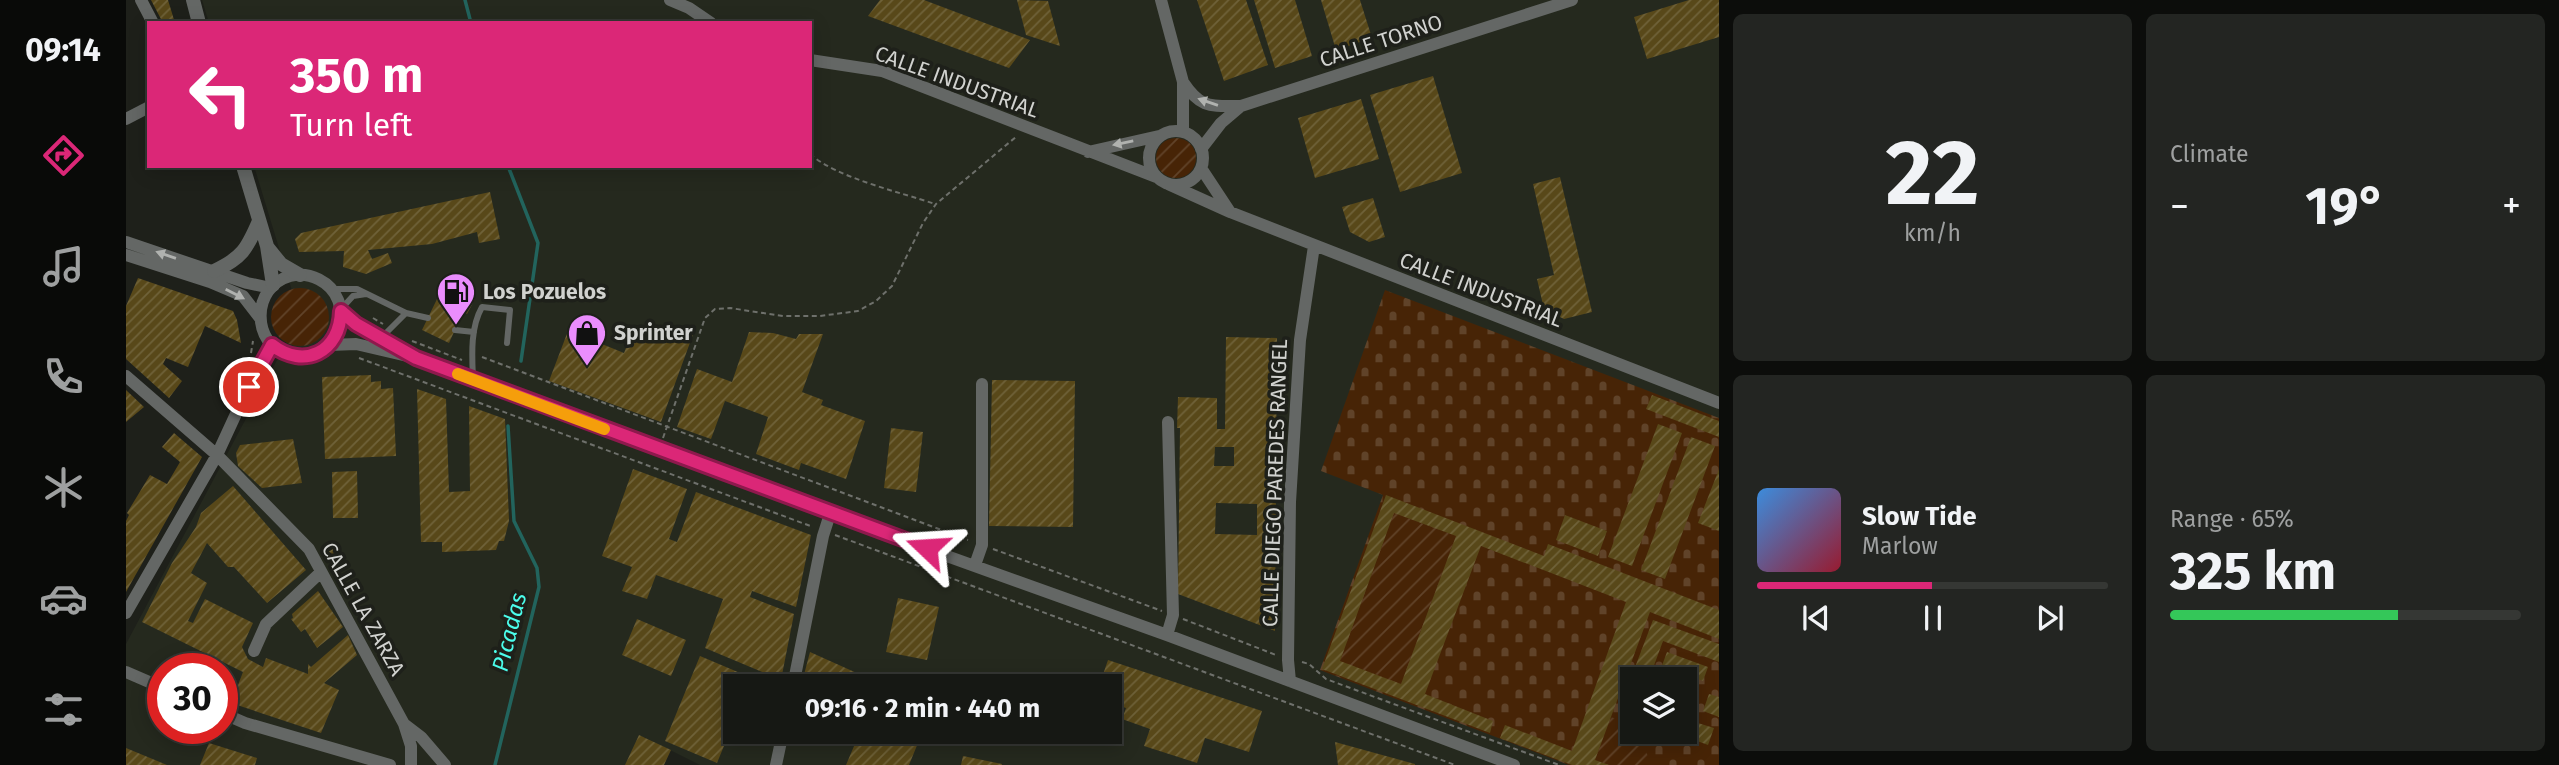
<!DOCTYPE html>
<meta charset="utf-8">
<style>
:root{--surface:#161814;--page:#232522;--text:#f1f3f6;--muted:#9ea0a0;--line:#353734;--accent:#db2777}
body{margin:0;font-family:"Fira Sans",sans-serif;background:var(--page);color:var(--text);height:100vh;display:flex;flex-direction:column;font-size:26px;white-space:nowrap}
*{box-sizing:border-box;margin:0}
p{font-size:23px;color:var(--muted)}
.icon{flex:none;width:38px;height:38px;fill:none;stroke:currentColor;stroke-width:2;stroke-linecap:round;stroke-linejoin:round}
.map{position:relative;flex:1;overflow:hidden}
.sheet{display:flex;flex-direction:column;gap:14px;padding:14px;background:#0c0d0b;width:840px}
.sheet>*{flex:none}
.guide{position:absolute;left:21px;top:21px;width:665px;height:147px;border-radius:0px;box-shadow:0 4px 18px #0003,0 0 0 2px var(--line);background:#db2777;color:#fff;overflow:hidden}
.buttons{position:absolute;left:1494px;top:667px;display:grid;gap:14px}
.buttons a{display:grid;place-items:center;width:77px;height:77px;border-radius:0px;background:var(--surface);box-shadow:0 4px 18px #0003,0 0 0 2px var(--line);font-size:35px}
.speed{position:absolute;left:21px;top:653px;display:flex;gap:14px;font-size:35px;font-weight:700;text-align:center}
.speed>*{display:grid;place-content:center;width:91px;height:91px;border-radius:50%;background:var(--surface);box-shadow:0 4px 18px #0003,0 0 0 2px var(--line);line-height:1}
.speed .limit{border:10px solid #d22;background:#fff;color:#111}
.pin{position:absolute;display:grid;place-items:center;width:60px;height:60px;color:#fff;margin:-30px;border:4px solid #fff;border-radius:50%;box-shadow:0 2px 7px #0007}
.me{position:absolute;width:77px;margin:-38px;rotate:290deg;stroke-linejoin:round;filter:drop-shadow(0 0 5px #0008)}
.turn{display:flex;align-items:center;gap:24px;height:147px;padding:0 28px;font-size:32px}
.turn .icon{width:91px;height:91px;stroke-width:2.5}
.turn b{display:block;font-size:49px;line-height:60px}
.big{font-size:52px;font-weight:700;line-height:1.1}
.sheet .widget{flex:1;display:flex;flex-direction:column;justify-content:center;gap:10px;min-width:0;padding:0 24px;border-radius:10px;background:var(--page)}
.sheet .dial{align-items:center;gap:0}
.dial b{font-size:91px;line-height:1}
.song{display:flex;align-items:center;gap:21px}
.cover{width:84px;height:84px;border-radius:10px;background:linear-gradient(135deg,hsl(210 70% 55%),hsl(350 70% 35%))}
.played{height:7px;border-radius:4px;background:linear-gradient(90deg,var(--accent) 50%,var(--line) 50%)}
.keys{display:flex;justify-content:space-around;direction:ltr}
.heat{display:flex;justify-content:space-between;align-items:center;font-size:38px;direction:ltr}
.charge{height:10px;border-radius:5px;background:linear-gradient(90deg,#34c759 65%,var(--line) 0)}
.sheet .tiles{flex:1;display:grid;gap:14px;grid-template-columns:repeat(2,1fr)}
.trip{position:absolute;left:597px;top:674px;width:399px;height:70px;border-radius:0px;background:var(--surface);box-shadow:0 4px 18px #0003,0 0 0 2px var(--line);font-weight:700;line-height:70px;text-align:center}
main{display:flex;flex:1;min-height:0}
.tabs{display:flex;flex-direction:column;width:126px;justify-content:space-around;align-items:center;background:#090a08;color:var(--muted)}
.tabs .icon{width:49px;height:49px}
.tabs .selected{color:var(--accent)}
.tabs b{font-size:32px;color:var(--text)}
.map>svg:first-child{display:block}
.built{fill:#25291e;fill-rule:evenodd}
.cemetery{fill:url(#cemetery-stones);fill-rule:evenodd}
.garden{fill:url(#garden-furrows)}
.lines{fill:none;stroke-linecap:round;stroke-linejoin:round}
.stream{stroke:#22645d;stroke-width:3.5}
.building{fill:url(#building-hatch);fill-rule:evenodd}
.path{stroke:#6e706b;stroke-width:2;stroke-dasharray:5 3.5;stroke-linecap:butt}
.service{stroke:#646765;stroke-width:6}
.minor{stroke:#646765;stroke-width:12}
.tertiary{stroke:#646765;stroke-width:14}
.oneway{fill:#b0b2af}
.route-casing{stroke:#8e194d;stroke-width:18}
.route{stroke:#db2777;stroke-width:12}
.slow{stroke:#f59e0b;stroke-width:12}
.labels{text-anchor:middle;stroke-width:7;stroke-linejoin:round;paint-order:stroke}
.street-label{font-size:21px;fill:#d1d2cf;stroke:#1e201a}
.poi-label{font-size:21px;font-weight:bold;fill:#d1d2cf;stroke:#1e201a;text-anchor:start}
.water-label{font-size:23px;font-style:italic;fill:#4bfceb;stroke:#1e201a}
</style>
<main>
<nav class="tabs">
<b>09:14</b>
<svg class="icon selected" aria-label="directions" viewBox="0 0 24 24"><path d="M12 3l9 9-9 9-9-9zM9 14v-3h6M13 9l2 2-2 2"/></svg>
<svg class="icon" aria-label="music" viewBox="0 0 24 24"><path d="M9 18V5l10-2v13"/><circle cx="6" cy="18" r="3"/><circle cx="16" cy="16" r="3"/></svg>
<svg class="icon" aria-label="phone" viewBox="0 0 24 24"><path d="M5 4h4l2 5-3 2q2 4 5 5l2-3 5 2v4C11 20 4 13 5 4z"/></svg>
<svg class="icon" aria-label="climate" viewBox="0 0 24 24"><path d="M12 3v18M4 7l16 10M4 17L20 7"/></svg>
<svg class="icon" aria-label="car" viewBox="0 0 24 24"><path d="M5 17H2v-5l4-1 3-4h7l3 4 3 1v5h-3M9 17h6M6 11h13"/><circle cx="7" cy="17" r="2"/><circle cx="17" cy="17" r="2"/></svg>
<svg class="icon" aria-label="filters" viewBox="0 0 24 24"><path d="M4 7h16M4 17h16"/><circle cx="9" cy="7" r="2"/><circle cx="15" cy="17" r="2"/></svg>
</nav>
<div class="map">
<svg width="1593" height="765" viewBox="0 0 1593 765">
<defs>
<pattern id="cemetery-stones" width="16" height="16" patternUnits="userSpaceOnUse" patternTransform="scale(1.75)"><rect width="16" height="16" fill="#472406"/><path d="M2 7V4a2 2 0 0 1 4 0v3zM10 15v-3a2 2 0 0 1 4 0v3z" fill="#604329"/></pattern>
<pattern id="garden-furrows" width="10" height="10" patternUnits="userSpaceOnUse" patternTransform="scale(1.75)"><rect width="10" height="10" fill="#472406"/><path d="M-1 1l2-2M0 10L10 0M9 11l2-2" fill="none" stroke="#604329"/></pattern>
<pattern id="building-hatch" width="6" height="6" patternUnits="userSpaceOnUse" patternTransform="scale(1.75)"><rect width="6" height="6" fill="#584819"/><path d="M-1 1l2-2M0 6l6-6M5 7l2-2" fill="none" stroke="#6f6239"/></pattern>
</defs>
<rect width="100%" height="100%" fill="#1e201a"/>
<path class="built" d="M76 0H1593V765H574L518 737 504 765H0V644L174 317 128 166H684V23H83ZM37 668H96V728H37ZM1507 679H1559V732H1507ZM609 686H984V732H609Z"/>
<path class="cemetery" d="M1259 290 1593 418V765H1443L1194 670 1257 495 1195 471ZM1507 679H1559V732H1507Z"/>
<path class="garden" d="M1030 158a20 20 0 1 1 40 0a20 20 0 1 1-40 0Z
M145 317a29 29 0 1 1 58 0a29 29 0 1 1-58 0Z
M1268 513 1330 536 1275 684 1214 661Z
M1485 717 1507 725V732H1511L1526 765H1483L1469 760Z"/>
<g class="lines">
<path class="stream" d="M339 0 345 23
M382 166 412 243 395 361
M369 765 413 587 411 568 388 521 382 426"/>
</g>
<path class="building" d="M25 0H42L49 23H37Z
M754 0H798L904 40 883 68 742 16Z
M891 0 922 1 934 46 900 35Z
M1071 0H1120L1142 65 1098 81Z
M1128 0H1169L1186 56 1149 68Z
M1195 0H1234L1246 38 1210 50Z
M1563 0H1593V37L1521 59 1508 17Z
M1307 76 1336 173 1274 192 1244 95Z
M1235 99 1253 159 1189 178 1172 118Z
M1434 177 1466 312 1438 319 1418 309 1411 279 1428 275 1407 184Z
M364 192 374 239 353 243 351 232 306 244 242 250 246 259 262 253 266 263 240 274 217 267 218 251 173 252 169 239 175 233Z
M1247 198 1259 237 1243 242 1224 232 1216 207Z
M12 278 107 311 111 320 115 343 79 326 62 367 40 358 37 364 56 381 43 398 0 359V306Z
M324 287 349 299 341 314 337 312 323 343 296 330 312 297 318 300Z
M532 329H569L535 422 423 381 442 331 469 332 466 340 498 353 507 330 529 338Z
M623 332 647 333 670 339 673 334H697L676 392 697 400 695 405 739 421 720 479 675 463 673 470 630 454 642 417 599 401 585 439 551 427 571 369 606 382Z
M1100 337 1151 338 1149 631 1052 594 1054 428H1051L1052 397 1091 398V429H1099ZM1089 447H1108V466H1088ZM1090 503 1131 504V535L1089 534Z
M245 375V382L255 381V389L267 388 270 456 199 459 196 377Z
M866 380 949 381 947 527 863 526Z
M291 389 320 399 323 492 344 491 343 406 379 419 383 521 378 541H373L370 550 316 552V542H295Z
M0 390 18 407 0 422Z
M1526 395 1593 421V437L1520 409Z
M1532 424 1556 433 1506 566 1482 557Z
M765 428 797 432 790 492 758 488Z
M48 433 76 457 0 592V521L3 515 1 513 24 475 41 484 54 462 36 447Z
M1565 437 1589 446 1539 579 1515 570Z
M167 439 176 483 136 488 112 466 110 453 114 445Z
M507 469 561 489 543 539 551 542 570 492 685 535 670 607 626 591 624 597 668 614 655 680 579 648 597 599 530 575 521 599 496 591 506 567 476 556Z
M1593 469V531L1572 523Z
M231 471 232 518H207L206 472Z
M107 486 180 570 141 603 108 567H102L81 543 65 573 81 583 62 621 67 623 79 599 127 623 116 647 122 659 137 667 140 658 182 674V664L185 667 222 635 231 655 198 683 213 690 195 733 105 703 117 672 16 622 46 563 70 527 75 513Z
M1260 495 1418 556 1422 544 1593 610V639L1524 612 1469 760 1483 765H1446L1374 738 1379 725 1446 751 1500 602 1355 546 1299 694 1367 721 1364 733 1196 669ZM1268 513 1330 536 1275 684 1214 661Z
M1439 515 1481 531 1472 556 1430 540Z
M209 548 220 569 210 574 200 553Z
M192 591 217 627 191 648 179 629 175 632 165 619 167 618 166 614Z
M772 598 813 607 801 660 760 652Z
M511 619 560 640 545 676 496 655Z
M1527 620 1593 644V662L1537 641 1523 679H1507V684L1503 683Z
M684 652 733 674 762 686H675Z
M1541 652 1582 667 1577 681 1552 671 1549 679H1531Z
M574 656 626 678 623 686H609V719L591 763 539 741Z
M982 660 1136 711 1123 752 1079 738 1071 763 1018 746 1024 729 996 719 1000 708 987 704 990 696 984 693V686H973Z
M1559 684 1571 688 1565 705 1559 703Z
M1583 694 1593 697V717L1577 711Z
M1572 723 1588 728 1582 745 1566 739Z
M734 732H766L792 743 783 765H720Z
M778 732H811L806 743Z
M513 735 545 750 538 765H499Z
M1209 742 1289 764V765H1212Z
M83 743 131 758 129 765H74Z
M0 748 41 765H0Z
M837 756 876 764V765H835Z"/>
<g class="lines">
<path class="path" d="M684 154C711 178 774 192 809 204
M247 318 257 324
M286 341 336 360
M125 353 127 341
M356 357 842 540
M233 358 687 527
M537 438 579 318 589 309 604 308 657 316H694L732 311 750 301 766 286 797 223 810 204 891 136
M709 535 1329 765
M867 549 1036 611
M1057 619 1150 655
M1176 662 1183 664 1200 679 1433 765"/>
<path class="service" d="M208 289H231L280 313 302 318
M216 308 227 296 240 294
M329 330 348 332
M255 338 280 313
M347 379C346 356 344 328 356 307L384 310 381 343"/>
<path class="minor" d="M15 0 27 23
M544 0 563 8 585 23
M1035 0 1057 82V132
M684 60 756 71 1030 177
M1057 82C1075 109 1084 106 1115 106L1446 0
M0 119 23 107
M1023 158a27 27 0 1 1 54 0a27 27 0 1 1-54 0Z
M1075 149 1095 123 1115 106
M962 152 1033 136
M1075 168 1104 212
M1042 184 1104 212 1593 403
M0 242 121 283 145 288
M0 255 84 282 117 296 134 318
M215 311C214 338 193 364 163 356 125 344 125 287 164 276 184 271 205 282 212 300 214 304 213 308 215 311 217 314 224 319 227 321 242 333 261 341 278 351
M204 345 230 344 290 358 704 514 1041 635 1388 765
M0 376 91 455 183 549 278 724 285 746V765
M849 565 856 545V384
M0 613 91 455 133 364 146 345
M1041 635 1047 615 1042 422
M128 651 140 624 195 572
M0 672 37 688
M1164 681 1162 660 1164 502 1174 340 1188 246
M667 686 697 536 704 514
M96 713 119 723 264 765
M278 724 295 737 319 765
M650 765 657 732"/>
<path class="tertiary" d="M67 0 73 23
M117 166 141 246 147 285
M142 248 155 264 174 275
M88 271C116 258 121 249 133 221"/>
</g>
<defs><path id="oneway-solid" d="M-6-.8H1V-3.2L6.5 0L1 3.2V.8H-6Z" transform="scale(1.75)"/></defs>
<g class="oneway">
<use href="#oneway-solid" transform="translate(1082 102) rotate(-161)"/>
<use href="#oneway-solid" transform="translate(997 143) rotate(168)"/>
<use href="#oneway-solid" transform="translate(40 255) rotate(-161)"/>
<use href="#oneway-solid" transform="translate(109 294) rotate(27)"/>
</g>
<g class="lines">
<g class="route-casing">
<path id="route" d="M123 387 146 345C178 370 214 352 215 311L230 324 290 358 801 548"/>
</g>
<use href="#route" class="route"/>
<path class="slow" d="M332 374 478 429"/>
</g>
<defs>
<g id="fuel-pin" transform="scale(2.0125)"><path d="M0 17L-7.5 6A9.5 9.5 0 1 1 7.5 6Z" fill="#ea8dfd" stroke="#1e201a"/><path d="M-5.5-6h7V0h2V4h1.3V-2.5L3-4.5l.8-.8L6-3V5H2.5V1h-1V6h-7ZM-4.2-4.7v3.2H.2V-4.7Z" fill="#111"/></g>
<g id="shop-pin" transform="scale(2.0125)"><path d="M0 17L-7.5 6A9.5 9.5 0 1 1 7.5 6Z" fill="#ea8dfd" stroke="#1e201a"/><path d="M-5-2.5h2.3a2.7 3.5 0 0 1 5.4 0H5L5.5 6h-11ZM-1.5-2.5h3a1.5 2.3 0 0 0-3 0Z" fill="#111"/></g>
</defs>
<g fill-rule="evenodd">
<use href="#fuel-pin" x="330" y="292"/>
<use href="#shop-pin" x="461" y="333"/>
</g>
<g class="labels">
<g class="street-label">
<text transform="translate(1255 41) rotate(-18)" y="7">CALLE TORNO</text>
<text transform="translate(831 82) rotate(20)" y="7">CALLE INDUSTRIAL</text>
<text transform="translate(1355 290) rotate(21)" y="7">CALLE INDUSTRIAL</text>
<text transform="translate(1149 483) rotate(-88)" y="7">CALLE DIEGO PAREDES RANGEL</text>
<text transform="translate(237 609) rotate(61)" y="7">CALLE LA ZARZA</text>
</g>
<g class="poi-label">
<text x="357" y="299">Los Pozuelos</text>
<text x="488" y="340">Sprinter</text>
</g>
<g class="water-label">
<text transform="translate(383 632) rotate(-76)" y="8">Picadas</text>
</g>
</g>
</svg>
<div class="buttons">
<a><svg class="icon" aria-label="layers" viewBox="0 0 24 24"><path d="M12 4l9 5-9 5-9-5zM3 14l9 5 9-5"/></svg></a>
</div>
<div class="speed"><div class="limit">30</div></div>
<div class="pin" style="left:123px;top:387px;background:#d93025"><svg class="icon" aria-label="arrive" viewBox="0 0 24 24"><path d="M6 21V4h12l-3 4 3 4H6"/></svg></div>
<svg class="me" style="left:801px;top:548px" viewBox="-20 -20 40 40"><path d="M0-17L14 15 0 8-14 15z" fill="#db2777" stroke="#fff" stroke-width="4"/></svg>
<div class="trip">09:16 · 2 min · 440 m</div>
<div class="guide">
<div class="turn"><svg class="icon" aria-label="left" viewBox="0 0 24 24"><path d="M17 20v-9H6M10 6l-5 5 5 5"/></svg><div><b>350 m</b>Turn left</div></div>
</div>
</div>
<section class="sheet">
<div class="tiles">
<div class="widget dial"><b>22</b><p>km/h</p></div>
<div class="widget"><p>Climate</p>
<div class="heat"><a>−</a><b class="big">19°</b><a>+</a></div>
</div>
<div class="widget">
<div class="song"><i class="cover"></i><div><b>Slow Tide</b><p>Marlow</p></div></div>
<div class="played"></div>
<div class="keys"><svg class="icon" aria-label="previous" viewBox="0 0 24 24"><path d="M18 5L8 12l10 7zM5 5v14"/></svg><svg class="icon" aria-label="pause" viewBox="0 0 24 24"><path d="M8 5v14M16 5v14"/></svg><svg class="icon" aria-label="next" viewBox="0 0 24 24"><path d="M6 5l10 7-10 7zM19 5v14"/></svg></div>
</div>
<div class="widget"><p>Range · 65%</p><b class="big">325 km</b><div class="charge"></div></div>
</div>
</section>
</main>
